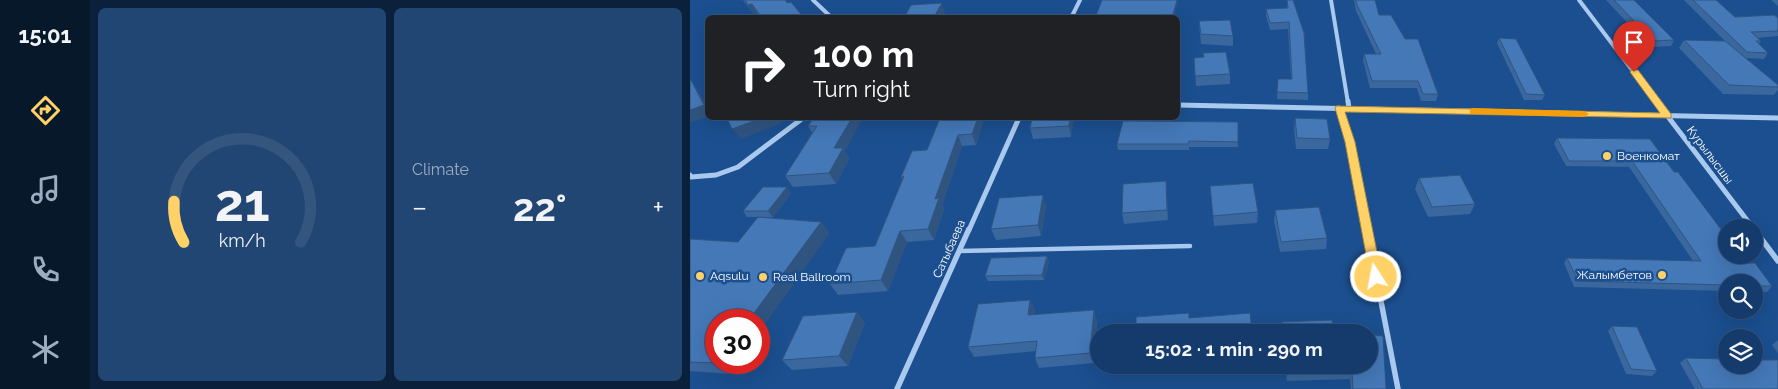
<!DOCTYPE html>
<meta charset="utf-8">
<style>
:root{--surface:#143b6b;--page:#214673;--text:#f1f3f6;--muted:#9dadc1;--line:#33557e;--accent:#ffd166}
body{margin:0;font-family:Raleway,sans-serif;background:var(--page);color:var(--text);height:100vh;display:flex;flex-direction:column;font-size:19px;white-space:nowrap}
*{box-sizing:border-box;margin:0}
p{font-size:16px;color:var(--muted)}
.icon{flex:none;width:28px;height:28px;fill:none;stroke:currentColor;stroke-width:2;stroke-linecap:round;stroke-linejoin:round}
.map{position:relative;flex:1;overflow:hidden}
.drawer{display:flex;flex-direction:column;gap:8px;padding:8px;background:#0b203b;width:600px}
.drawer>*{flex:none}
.top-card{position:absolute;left:15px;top:15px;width:475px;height:105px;border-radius:8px;box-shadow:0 5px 20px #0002,0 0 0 1px var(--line);background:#202124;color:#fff;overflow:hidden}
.buttons{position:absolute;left:1028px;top:219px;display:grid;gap:10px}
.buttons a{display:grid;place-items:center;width:45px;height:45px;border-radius:50%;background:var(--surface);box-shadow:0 5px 20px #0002,0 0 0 1px var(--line);font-size:25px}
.speed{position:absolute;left:15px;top:309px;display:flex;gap:10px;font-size:25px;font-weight:700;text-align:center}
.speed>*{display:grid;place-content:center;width:65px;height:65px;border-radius:50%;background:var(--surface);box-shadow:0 5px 20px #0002,0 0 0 1px var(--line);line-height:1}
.speed .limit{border:8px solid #d22;background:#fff;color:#111}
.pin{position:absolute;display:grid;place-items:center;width:42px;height:42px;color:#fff;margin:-51px -21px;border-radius:50% 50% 50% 0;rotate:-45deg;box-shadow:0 0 5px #0007}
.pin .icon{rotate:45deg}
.me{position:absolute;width:55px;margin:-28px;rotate:349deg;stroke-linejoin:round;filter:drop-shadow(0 0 4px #0008)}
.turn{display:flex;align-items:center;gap:18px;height:105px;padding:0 25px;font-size:22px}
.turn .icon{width:65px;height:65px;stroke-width:2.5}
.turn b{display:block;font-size:35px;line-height:42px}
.big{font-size:38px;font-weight:700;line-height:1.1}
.drawer .card{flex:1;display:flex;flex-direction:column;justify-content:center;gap:8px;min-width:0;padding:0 18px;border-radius:8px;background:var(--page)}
.drawer .dial{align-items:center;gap:0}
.dial svg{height:130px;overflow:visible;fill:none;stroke:var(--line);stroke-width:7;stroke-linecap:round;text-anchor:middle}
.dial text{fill:var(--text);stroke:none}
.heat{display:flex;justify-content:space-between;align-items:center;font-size:28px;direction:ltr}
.drawer .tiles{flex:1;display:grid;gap:8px;grid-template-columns:repeat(2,1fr)}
.trip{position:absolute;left:400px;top:324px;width:288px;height:50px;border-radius:25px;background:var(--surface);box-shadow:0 5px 20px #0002,0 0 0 1px var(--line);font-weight:700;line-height:50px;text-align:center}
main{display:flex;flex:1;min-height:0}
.tab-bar{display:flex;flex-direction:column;width:90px;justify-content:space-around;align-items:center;background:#08182b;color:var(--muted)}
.tab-bar .icon{width:35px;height:35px}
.tab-bar .selected{color:var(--accent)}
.tab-bar b{font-size:22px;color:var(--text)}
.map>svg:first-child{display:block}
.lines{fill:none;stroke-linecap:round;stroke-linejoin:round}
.service{stroke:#a9c9ee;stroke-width:4.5}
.minor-far2{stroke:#a9c9ee;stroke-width:4}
.minor-far1{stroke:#a9c9ee;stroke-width:5}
.minor{stroke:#a9c9ee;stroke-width:5.5}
.wall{fill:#3a679d}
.shaded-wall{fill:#305480}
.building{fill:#4478b7;stroke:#305480}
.route{fill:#ffd166;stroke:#a68842}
.slow{fill:#f59e0b}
.poi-dot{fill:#ffd166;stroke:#1b4f8f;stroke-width:2}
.labels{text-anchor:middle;stroke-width:5;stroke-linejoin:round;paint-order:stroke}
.street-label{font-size:12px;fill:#fff;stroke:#1b4f8f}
.poi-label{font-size:12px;fill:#fff;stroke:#1b4f8f;text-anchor:start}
</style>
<main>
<nav class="tab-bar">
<b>15:01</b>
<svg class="icon selected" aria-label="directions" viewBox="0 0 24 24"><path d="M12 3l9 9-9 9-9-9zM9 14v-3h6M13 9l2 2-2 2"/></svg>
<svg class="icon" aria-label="music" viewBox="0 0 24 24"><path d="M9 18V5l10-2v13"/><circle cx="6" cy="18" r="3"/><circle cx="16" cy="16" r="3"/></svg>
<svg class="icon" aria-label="phone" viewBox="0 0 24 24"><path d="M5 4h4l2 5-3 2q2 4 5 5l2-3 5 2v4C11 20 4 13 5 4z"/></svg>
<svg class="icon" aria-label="climate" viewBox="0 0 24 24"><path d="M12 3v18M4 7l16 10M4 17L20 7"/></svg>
</nav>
<section class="drawer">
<div class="tiles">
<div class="card dial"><svg viewBox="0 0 100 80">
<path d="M14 69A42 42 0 1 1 86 69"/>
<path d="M14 69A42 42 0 0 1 8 44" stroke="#ffd166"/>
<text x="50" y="56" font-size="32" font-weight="700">21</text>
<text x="50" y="72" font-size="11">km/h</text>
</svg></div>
<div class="card"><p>Climate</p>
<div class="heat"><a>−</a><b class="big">22°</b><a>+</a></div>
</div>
</div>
</section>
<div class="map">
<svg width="1088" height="389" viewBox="0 0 1088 389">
<rect width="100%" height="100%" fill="#1b4f8f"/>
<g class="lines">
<path class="service" d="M269 251 500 246"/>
<path class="minor-far2" d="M123 0 142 18
M641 0 658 103
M889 0 967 103
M381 18 390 0"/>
<path class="minor-far1" d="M658 101 659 109
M966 101 1063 228
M488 105 1088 118
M649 108 660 142 677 230
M0 175 1 177 26 175 48 167 113 118
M279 230 329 118"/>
<path class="minor" d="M677 229 708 389
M1064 229 1088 261
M207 389 279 229"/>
</g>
<path class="wall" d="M53 0H95L114 18H71L67 13 64 14Z
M597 0H603L618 93V100L587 99 588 79H601L598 29 580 30 576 16V9L597 8Z
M664 0H685L689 15 748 94 746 101H731L727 88H680L673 60 674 54H686L666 11Z
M916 0H944L984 40 981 46 960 47Z
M994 0H1026L1045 17 1088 18V36L1067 38 1071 41 1069 44 1078 53 1074 59 1056 58 1088 85V90L1084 95 1033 94 989 48 994 40 1039 45Z
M1081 0H1088V6Z
M509 21 543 36V46L511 44Z
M809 38 855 95 852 100H834L807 43Z
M504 58 540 74V84L506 86Z
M124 118 155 151 159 159 146 184 103 187 95 176 122 133 118 126Z
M250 118H291L293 123 286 145 272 146 252 205 254 209 244 240 217 242 198 291 148 295 140 284 185 246 213 180 211 177 237 150Z
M384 118 381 137 343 139 340 128Z
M605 118 640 139 638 149H606L604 129Z
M548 122V147H499V150H428L427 144Z
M867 138 984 172 1057 263 1082 286 1077 292 1064 291V282H1036V291L884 287 874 263 877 258 1003 261 939 167 876 166 864 144Z
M729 178 785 204 780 214 738 217 725 189Z
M520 186 568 212 567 223 524 226Z
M477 192 478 220 434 224 432 213Z
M101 193 83 217H57L53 211Z
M356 206 351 236 306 240 301 229Z
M585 210 637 238 636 249 590 252 584 221Z
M131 222 139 234 26 362H48L40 374 0 371V239L48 242Z
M357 256 359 262 354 280 298 281 295 276Z
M340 300 345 311 344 315 404 310 407 321 404 363 349 368 345 358 346 351 284 357 278 347Z
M175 323 158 366 102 370 92 360Z
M922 326 967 371 962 376 936 374 918 331Z
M1088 340V353L1082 345Z
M996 358 1088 389H1005L990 363Z
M446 365H565V366L512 371 511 366 448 371Z
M595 365H679L696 389H661L660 379 597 381Z"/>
<path class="shaded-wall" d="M487 0H488L484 18H482Z
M252 3 255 13 253 18H245Z
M62 4 67 13 64 14 58 5Z
M1 80 8 90 18 108V116L0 123Z
M72 118H88L92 123 51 139 42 129Z
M162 118H173L155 151 159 159 146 184 139 173 144 148Z
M288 118H291L293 123 286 145 282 134Z
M380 118H384L381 137 379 126Z
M268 135 272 146 252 205 254 209 244 240 238 229 245 199Z
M476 181 477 192 478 220 477 210Z
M97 187 101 193 83 217 78 211Z
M353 195 356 206 351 236 348 225Z
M131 222 139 234 69 333V320H59Z
M210 231 217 242 198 291 191 280Z
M357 256 359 262 354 280 352 275Z
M340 300 345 311 342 326 338 315Z
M404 310 407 321 404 363 400 353Z
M167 312 175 323 158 366 149 356Z
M28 362H48L40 374 27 363Z"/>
<path class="building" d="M55 0H95L97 3 101 2 114 18H72L62 4 58 5Z
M412 0H487L482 18H405Z
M597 0H603L614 33 618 93 587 92 588 79H602L599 22 580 23 576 9 598 8Z
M666 0H685L689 15H701L715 39H728L748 94H733L728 81H682L674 54H691L667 5Z
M924 0H944L984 40 963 41Z
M1003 0H1026L1045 17 1084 15 1088 18V31L1061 32 1071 41H1066L1078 53 1057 52Z
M252 3 244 17 214 18 221 5Z
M540 20 543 36 511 34 509 21Z
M809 38 826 39 855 95 836 94Z
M994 40 1035 41 1088 85V87L1039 85Z
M536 52 540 74 505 76 504 58 514 57 513 53Z
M1 80 14 105 0 110V81Z
M37 118H72L42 129Z
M124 118H162L144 148H153L139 173 95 176 127 126H118Z
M250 118H288L282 134 268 135 245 199 249 198 238 229 210 231 191 280 140 284 156 248 185 246 214 176 211 177 222 151 237 150Z
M342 118H380L379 126 340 128Z
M605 118 637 119 640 139 607 138Z
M433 121 548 122V142L499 141 498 144H427Z
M867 138 960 139 984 172H988L1036 236V255H1051L1057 263H1065L1082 286H1064V282H1036V285L888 281 877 258 1011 261 942 161H879Z
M770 175 785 204 742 207 729 178Z
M476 181 477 210 432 213 433 184Z
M563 183 568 212 523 216 520 186Z
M73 187H97L78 211H53Z
M353 195 348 225 301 229 309 198Z
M629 207 637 238 591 242 585 210Z
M68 217 131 222 59 320H26V362H28L27 363 0 362V239L48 242Z
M357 256 352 275 295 276 301 258Z
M340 300 338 315 404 310 400 353 345 358 347 341 278 347 288 304Z
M167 312 149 356 92 360 113 316Z
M499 313V318L560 313 562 332H446V317Z
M642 320 644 331 660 332H593L592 322Z
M922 326 947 327 967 371 941 369Z
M679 335 693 336 696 389H663L662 372 598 374 597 365H679Z
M996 358 1036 359V365H1064V360H1088V389H1013Z"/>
<path class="route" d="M941 70H948L981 114V118L655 112 665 142 692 277 690 281 686 283 681 281 655 142 645 108 646 106 970 113 940 72Z"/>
<path class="slow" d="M783 108 894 111 899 114 894 117 780 114V109Z"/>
<g class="poi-dot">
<circle cx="917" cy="156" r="5"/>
<circle cx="972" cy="275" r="5"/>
<circle cx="10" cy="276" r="5"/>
<circle cx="73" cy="277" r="5"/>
</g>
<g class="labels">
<g class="street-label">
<text transform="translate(1020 155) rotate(53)" y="4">Курылысшы</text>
<text transform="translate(259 249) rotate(-66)" y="4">Сатыбаева</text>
</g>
<g class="poi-label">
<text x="927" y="160">Военкомат</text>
<text x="962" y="279" text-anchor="end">Жалымбетов</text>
<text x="20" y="280">Aqsulu</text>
<text x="83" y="281">Real Ballroom</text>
</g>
</g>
</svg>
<div class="buttons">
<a><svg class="icon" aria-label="sound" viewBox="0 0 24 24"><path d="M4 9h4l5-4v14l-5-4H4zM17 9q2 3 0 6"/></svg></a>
<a><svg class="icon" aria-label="search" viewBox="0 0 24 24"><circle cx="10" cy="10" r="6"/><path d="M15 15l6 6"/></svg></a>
<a><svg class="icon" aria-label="layers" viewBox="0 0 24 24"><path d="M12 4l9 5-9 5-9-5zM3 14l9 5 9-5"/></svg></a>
</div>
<div class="speed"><div class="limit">30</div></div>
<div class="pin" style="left:944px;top:72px;background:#d93025"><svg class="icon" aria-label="arrive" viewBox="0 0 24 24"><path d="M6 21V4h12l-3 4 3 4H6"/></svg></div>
<svg class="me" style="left:686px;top:277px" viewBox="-20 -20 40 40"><circle r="17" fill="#ffd166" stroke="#fff" stroke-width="3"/><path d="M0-11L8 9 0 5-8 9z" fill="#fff"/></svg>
<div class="trip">15:02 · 1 min · 290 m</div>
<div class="top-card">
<div class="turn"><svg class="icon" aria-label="right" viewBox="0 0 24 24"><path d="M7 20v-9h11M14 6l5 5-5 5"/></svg><div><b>100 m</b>Turn right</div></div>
</div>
</div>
</main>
